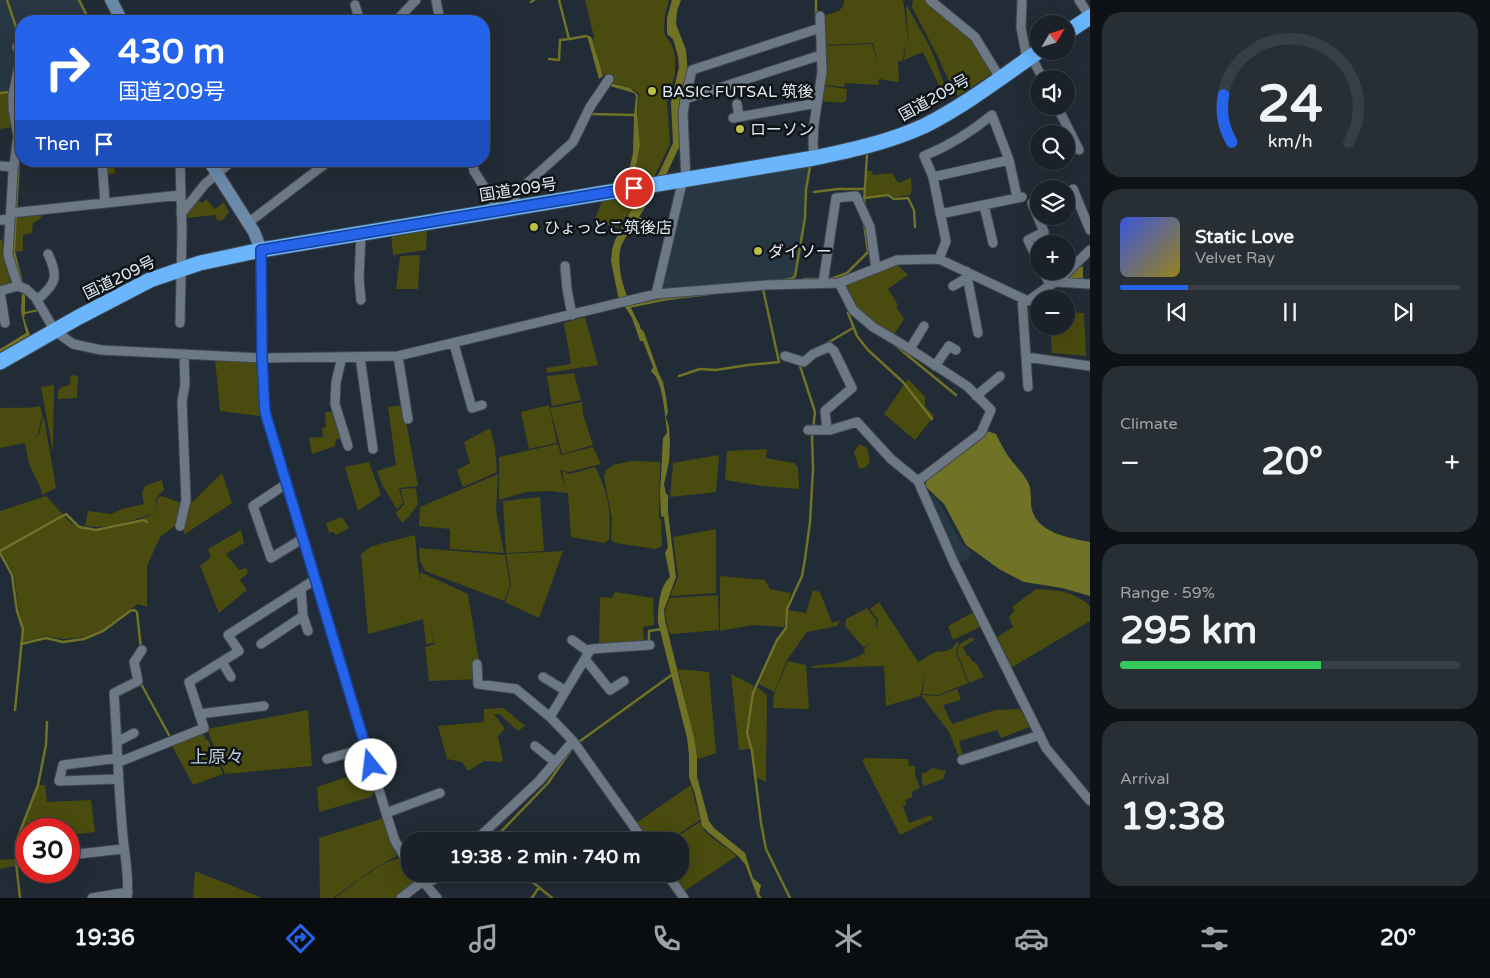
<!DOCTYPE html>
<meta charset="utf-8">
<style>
:root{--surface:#1a2128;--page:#272e34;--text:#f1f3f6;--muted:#9fa3a8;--line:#383e45;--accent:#2563eb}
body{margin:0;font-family:"Varela Round","Noto Sans JP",sans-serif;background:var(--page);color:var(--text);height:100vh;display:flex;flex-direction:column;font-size:19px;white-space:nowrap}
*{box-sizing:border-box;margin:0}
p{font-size:16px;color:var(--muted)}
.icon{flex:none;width:28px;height:28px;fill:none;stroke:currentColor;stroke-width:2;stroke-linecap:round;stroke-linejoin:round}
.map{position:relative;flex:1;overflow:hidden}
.details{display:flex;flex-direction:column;gap:12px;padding:12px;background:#0e1216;width:400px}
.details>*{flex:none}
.banner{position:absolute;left:15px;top:15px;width:475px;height:152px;border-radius:20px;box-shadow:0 5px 20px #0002,0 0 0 1px var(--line);background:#2563eb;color:#fff;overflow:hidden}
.needle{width:32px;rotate:52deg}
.controls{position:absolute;left:1030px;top:15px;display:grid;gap:10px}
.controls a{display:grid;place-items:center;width:45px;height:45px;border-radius:50%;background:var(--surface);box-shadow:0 5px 20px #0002,0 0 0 1px var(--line);font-size:25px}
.speed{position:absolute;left:15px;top:818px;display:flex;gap:10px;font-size:25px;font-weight:700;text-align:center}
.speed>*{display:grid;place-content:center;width:65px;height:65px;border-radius:50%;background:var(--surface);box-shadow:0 5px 20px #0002,0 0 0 1px var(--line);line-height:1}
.speed .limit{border:8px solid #d22;background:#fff;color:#111}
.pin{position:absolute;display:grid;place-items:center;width:42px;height:42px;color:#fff;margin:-21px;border:2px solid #fff;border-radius:50%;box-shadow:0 1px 5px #0007}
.me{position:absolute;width:55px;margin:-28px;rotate:344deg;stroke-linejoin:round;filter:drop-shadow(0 0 4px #0008)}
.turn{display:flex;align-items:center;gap:18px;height:105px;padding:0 20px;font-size:22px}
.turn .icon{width:65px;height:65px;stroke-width:2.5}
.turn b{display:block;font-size:35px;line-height:42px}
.then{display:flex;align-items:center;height:48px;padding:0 20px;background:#0003;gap:10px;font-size:19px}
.big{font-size:38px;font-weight:700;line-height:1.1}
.details .widget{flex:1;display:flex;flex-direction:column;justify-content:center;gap:8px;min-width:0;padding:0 18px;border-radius:20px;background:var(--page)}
.details .dial{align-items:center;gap:0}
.dial svg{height:130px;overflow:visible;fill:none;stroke:var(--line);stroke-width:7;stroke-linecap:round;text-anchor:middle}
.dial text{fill:var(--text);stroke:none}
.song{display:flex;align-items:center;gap:15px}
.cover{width:60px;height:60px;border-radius:8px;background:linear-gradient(135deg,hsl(230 70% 55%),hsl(50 70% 35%))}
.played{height:5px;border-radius:2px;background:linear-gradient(90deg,var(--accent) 20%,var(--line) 20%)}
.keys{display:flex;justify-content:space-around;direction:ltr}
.heat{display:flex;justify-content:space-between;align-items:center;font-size:28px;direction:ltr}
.charge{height:8px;border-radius:4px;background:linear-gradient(90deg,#34c759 59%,var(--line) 0)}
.trip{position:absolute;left:401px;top:832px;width:288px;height:50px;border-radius:20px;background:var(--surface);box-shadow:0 5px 20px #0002,0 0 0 1px var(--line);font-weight:700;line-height:50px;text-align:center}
.tab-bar{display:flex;height:80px;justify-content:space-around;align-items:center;background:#0a0d10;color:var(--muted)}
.tab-bar .icon{width:35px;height:35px}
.tab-bar .selected{color:var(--accent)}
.tab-bar b{font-size:22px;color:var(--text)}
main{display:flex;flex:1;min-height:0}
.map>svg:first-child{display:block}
.built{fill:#283744}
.green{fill:#4a4b0f}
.water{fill:#707225}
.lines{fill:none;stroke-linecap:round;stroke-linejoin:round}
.stream{stroke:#707225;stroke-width:2.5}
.street-casing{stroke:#3f4750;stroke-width:11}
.secondary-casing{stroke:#3f4750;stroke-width:14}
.highway-casing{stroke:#3f4750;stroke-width:17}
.street{stroke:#6c7884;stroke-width:9}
.secondary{stroke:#6b8aa8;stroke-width:12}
.highway{stroke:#6ab5fc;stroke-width:15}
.route-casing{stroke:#184099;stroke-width:12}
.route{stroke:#2563eb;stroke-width:9}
.poi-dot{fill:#bcbf44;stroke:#0f1418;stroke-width:2}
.labels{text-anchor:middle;stroke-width:5;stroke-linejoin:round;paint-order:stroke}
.poi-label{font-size:16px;fill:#e2e9f0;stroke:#0f1418;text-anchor:start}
.street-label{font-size:16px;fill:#e2e9f0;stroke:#0f1418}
.neighbourhood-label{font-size:18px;fill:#bcc9d6;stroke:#0f1418}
</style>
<main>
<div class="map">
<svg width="1090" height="898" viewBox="0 0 1090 898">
<rect width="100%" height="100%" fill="#222c36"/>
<path class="built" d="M0 0H78L90 18 82 21H21V39L13 47 17 52 10 92H0Z
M812 164 808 191 806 221 797 277 792 281 664 292 660 288 686 187 690 184Z
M924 487 939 502 961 542 972 553 967 560 958 564Z"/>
<path class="green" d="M585 0H669L665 14 664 32 666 37 672 45 675 57V74L667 103 670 144 654 177 634 180 640 145 637 118 639 94C632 87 623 86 613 83 599 78 597 53 593 40L594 37Z
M844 0H903L909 46 906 7 907 6 931 49 948 94 944 96 923 52 904 60 905 51 907 48 904 50 903 60 898 62 899 82 883 80 881 77V80L878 79 879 85 845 83 844 87 825 85 824 46 872 44 878 65 873 43 824 45 823 16C832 13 845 12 844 0Z
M913 0H926L965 31 972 42H975L993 73 958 96 952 88 939 59 912 7Z
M825 86 847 89 846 101 842 103 821 101Z
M10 93 14 127 0 129V94Z
M106 161H114L115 174H107Z
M867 171H872L873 175 892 173 898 183 911 178 912 189 910 195 895 197 891 195 866 196Z
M642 194 618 228 594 221 602 201Z
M206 199 215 209 224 202 229 212 223 220 217 221 216 215 186 218 188 211 198 200 202 203Z
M43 210 41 218 33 223 32 233 23 235V251L11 252 12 215Z
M427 230 426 250 393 255 391 236Z
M0 240H2L10 280V283L0 286Z
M420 255 418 289H396L400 256Z
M895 263 908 275 888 289 898 305 896 307 904 319 893 336 855 309 841 285Z
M1066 312 1084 313 1086 356 1052 353 1050 326H1066Z
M585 317 598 365 547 373 546 368 571 364 564 323Z
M215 359 258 363 260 416 220 411Z
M574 373 581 400 552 406 547 376Z
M71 375 78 376 77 398 58 399V391L61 387 70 385Z
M908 379 925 397V406L934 416 915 440 884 414Z
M54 385 53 452 41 387Z
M582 402 583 414 593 445 562 454 550 408Z
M403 405 418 486 399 488 403 503 397 509 382 485 377 471 396 465 388 407Z
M549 405 557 443 529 449 521 412Z
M40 406 43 417 41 419 38 435 30 440 39 435 42 420 44 418 56 488 42 495 41 489 29 464 25 443 0 448V408C14 407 27 409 40 406Z
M325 412H333L344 437 343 440 336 439 335 446 312 454 309 438 323 437 322 428 326 427Z
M490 428 495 447 497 472 463 487 457 470 470 463 464 442Z
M558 444 561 455 593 447 601 464 569 472 560 470 566 490 562 471 570 474 595 467C609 493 611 511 609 540L604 543 571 537 568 493 549 491 526 492 499 500V457Z
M859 444 867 448 870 462 865 468H859L854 452Z
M767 449 766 458 794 463 798 467 799 489 762 486 725 480 727 451Z
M719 455 716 492 670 497 673 463Z
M631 461 660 462 659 517 661 520 662 546 656 549 615 543 611 539 612 519 604 477 606 470 613 465Z
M369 462 381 495 358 511 345 467Z
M222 473 232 503 185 534 182 528 187 507Z
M498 474 496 511 504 553 450 549V529L419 526 420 507Z
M162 480 164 490 156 498V513C132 520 110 530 85 526L88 511 111 514 122 509 144 504 142 493 145 486Z
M416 488 418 505C412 511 409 518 402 523L396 513 404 504 401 489Z
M46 496C53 503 68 522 76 526 97 538 136 521 156 513L157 498 162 496 181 503 179 523 160 537 147 566V607L138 604 102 630 86 637 64 639 46 636 22 642 24 629 19 612 14 575 0 550V511Z
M540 497 544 551 506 553 503 501Z
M342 517 349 528 336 535 333 532 329 533 326 523Z
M716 529V593L670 596 678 577 673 537Z
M241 530 244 543 226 554 239 570 246 568 248 573 240 580 247 590 219 613 200 566 211 557 208 549Z
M415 535 418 568 421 583 420 572 468 594 482 679 429 681 425 647 435 644 430 620 434 643 426 644 423 619 368 634 361 554 372 546Z
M419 548 505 555 510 585 504 601 425 571 420 561Z
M563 551 539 618 505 602 511 584 506 554Z
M720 576 765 580 770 589 791 593 786 610 784 627 753 625 720 631Z
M1036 589C1058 590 1073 591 1090 606V621L1009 669 994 639 1013 627 1009 617 1015 610 1012 607Z
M813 590 820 592 832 623 840 620 837 626 807 632 787 660 774 692 759 684 778 640 787 627 788 610 806 613Z
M615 592 653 598 654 625 643 627 644 642 599 646 600 597 612 598Z
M718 595 719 630 673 634 669 633 665 613 669 598Z
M879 602 918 662C923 660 931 653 936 652 946 651 951 652 957 642L959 644 956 653 968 683 938 695 922 694 926 673 920 696 886 706 884 666 810 668C815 664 823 665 830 664 842 663 856 659 865 652L864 648 870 644 863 647 845 626 846 619 867 608 876 620V630L878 620 870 609Z
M974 612 982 626 953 640 948 626Z
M972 637 974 640 963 647 967 656 969 655 972 661 976 663 984 677 969 683 957 653 960 644Z
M788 661 806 665 809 709 773 708 774 693Z
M678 669 709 672 716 753 698 759Z
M731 674 754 686 752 692 746 732 750 749 739 750Z
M757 687 767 695 766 782 756 777 753 751 748 733 754 693Z
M957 689 961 700 943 705 952 724 995 710 1020 709 1030 727 1001 738 997 730 959 741 963 756 959 757 949 732 921 695 938 696Z
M504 708 525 726 518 731 499 714H494L505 729 498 736 503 762 484 761 468 771 462 762 447 759 438 726 484 722V709Z
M308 710 312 766 225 774 207 729Z
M202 732 206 740H208L223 774 193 785 171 744Z
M865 758 908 759 909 766H915V775L920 788 912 792V797L905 800 906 805 903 806 909 823 931 815 933 819 900 835 862 760Z
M932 768 946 771 943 779 924 786 922 782V773L927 772Z
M368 770 375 789 371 797 319 812 317 787Z
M39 785H45L47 802 91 800 95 832 69 835V829H26V840L18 841Z
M691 785 700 820 668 841H648L636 823Z
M384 818 390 840 397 856 372 870 333 898H320L319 838Z
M700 822 705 832 737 856 683 892 670 874H680V841H670Z
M399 858 410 871V874H412L418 881 396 898H335C355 884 375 865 399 858Z
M14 859 15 866 0 869V860Z
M195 871 262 898H193Z"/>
<path class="water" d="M672 0H681L677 11 676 24 686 50 688 75 680 145 667 173 639 217 666 225 665 228 637 220C632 228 626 236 622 244 615 259 623 294 633 306L631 308 640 326V328L644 332 659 374 663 382 666 397 668 412 666 417 669 427 670 442 669 462 664 484 666 494 668 495V512L676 577 664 610 665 620 694 738 697 756V777L709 821 714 828 745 853 753 878 761 885 759 894 762 898H758L745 864 737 855 709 833 702 826 695 794 689 777V755L687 738 658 622C658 608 659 587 670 577L665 553 668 547 664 517 661 516 660 493 663 438 667 433C665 417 664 392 656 377 655 375 652 373 651 371L653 367 643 341H640L632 318 618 296 611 261 612 250 615 240 630 212 659 173 673 143 671 102 679 67 678 56 673 39 667 34V18Z
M586 36H590L592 39 603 76 599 79 588 39Z
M611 83 630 88 638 95 637 114 640 145 634 178 627 180 633 153 634 115 636 96 634 93 610 86Z
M21 146 15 251 23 282H21L13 258 12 247 17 178 16 167Z
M1083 266V281L1066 279 1080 267Z
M22 291 25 292V312L38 309 39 311 25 314 24 318 30 335 0 352V349L26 333 21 312Z
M987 431 996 434C999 440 1002 446 1005 451 1011 462 1022 471 1028 482 1033 492 1029 503 1033 513 1041 534 1071 538 1090 542V596L1062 588 1024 582 999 569 966 545 944 504 925 486 927 479Z"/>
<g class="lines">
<path class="stream" d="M7 0 21 42
M79 0 87 16
M816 0V16
M531 2 534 0
M570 39 586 36
M549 59 559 60 560 40 569 39 559 0
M0 93 11 92
M592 114 634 115
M814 192 838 189H865
M864 198 888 195 894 199 908 198 914 210 915 227
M864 205 867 154
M804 279H831L847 273 868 252 864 223
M775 281 791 279 795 276 805 218 806 189 810 167
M633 306 667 299 709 294
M848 313 857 336 868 350 903 382 932 419
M824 345 853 328
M895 345 956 395
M679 376 700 369 716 370 748 365 779 362 763 289H762
M0 551 66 514 79 527 96 530 144 520 147 522
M0 553 12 575 17 611 23 629 15 710
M649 641V631L662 629
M21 644 46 638 63 642 84 639 103 631 130 611 134 610 137 612 141 649
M140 682 169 735
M576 744 673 674
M492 841 548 783 571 750
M523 874 552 898
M20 898 16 862V842L38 785 46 745 47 722
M532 898 539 887
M790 898 766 849 761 823 752 751 747 733 753 693 777 640 786 628 787 609 802 576 805 559 810 522 813 469 812 438 815 412 800 366 798 363"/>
<g class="street-casing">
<path id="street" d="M436 0 440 21
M930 0 975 37 1000 78
M1022 0 1021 28 1027 59
M1079 0 1090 17
M355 5 360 21
M99 20 103 21
M396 21 416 0
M1031 56 1043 79
M685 99 821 55
M737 104 739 117
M1057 106 1079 150
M733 118 817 103
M814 158 813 143 814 124 822 72 820 16
M102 161 105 203
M472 161 474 171 499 210
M0 166 14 167
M933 177 924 156C951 145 970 133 992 115L1009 160
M686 179 683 114 685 100 692 70 820 28
M1073 189 1090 230
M1032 203 1044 232 1028 240 1039 263
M984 205 993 243
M516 207 514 195 573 142 590 107 609 79
M11 213 181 195
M181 214 205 184 232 161
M940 214 1022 197
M0 220 10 219
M248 223 329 161
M361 233 359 279 361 300
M261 250 262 358 265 412 386 813 395 841 410 865
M939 259 946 241 933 177 1009 160 1017 197
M565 266 567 289 572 315
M966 271 978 333
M1043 271 1050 285
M1054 282 1090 284
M823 283 836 198 856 196 870 227 876 268
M839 283 853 310 873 327 910 349 967 386 991 410 981 433 918 481 954 563 1046 748 1090 801
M18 286 8 255 13 172 18 136 13 109V95L21 56 17 47 21 44
M953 286 967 278
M0 291 18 286 26 289 35 297 55 331 73 344 101 350 262 358 398 356 656 294 766 285 839 283 897 260 939 259 1028 301 1063 276 1090 250
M0 291 5 323
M656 294 683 179
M1022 298 1028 387
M37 300C56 284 59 277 48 254
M180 323 182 231 180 161
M454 344 472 408 482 405
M910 349 924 326
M398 356 408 419
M785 356 804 362 813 354 829 347 834 351 852 388 825 411 827 430
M342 357 336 382 335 404 348 446
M360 357 373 449
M1026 357 1090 366
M935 366 949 346 956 350
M976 396 1000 376
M808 430H830L857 422 891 459 918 481
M286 484 253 506 271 558 302 539
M180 526 186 500 182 401 185 385 184 354
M303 616 308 631
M261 644 303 616 301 589
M589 652 591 649 650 645
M585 659 610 690 624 681
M222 662 231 677
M477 664 478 684 516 689 550 717 573 741 644 841
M543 677 566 691
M199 714 264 706
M550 717 589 652 572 640
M117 742 134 733
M535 746 555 762
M327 759 366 748
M962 760 1040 735
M119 762 204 728 189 682 239 651 228 635 316 579
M118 779 59 781 63 765 119 758
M386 813 440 793
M475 841 539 781 573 741
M69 855 123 849
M20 861H26
M417 874 437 898
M667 874 684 898
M92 898 128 892
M127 898C130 874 123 849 122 825 118 781 117 737 114 693L138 681 134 662 142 650
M401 898 423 881 433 880 440 874"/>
</g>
<g class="secondary-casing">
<path id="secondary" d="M111 0 122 21
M209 161 254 232 261 250"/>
</g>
<g class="highway-casing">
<path id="highway" d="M1066 33 1090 17
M0 362 77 318 150 280 200 263 261 250 814 158C852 150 889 142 924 126 964 106 1002 77 1039 51"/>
</g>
<use href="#street" class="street"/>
<use href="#secondary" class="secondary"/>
<use href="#highway" class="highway"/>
</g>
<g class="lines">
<g class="route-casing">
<path id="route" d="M371 765 265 412 262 358 261 250 634 188"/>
</g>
<use href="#route" class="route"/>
</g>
<g class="poi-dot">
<circle cx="652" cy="91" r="5"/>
<circle cx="740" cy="129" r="5"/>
<circle cx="534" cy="227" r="5"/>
<circle cx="758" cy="251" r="5"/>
</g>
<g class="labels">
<g class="poi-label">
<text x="662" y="97">BASIC FUTSAL 筑後</text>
<text x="750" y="135">ローソン</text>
<text x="544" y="233">ひょっとこ筑後店</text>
<text x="768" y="257">ダイソー</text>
</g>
<g class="street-label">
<text transform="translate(934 97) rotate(-29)" y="6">国道209号</text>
<text transform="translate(518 189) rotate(-9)" y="6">国道209号</text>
<text transform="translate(119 277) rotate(-26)" y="6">国道209号</text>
</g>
<g class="neighbourhood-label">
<text x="217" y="763">上原々</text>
</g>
</g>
</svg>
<div class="controls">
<a><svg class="needle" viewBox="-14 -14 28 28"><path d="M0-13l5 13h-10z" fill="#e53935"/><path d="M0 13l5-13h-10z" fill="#9fa3a8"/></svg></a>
<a><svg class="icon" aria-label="sound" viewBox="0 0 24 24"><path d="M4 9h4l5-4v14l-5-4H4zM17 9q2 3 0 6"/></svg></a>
<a><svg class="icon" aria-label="search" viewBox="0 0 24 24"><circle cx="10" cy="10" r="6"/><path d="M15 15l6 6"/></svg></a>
<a><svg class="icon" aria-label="layers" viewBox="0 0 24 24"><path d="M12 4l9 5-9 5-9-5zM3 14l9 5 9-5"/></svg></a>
<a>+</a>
<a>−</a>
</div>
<div class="speed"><div class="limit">30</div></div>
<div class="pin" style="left:634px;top:188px;background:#d93025"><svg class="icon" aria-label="arrive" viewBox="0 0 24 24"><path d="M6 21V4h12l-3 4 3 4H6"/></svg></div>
<svg class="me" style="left:371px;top:765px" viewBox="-20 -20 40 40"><circle r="19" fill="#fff"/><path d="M0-13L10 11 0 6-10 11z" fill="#2563eb"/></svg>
<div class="trip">19:38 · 2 min · 740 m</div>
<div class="banner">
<div class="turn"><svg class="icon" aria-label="right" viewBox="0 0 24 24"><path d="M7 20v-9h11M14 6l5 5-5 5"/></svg><div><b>430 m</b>国道209号</div></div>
<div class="then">Then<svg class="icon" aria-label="arrive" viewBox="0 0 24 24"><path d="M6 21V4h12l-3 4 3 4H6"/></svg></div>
</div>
</div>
<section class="details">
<div class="widget dial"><svg viewBox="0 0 100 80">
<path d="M14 69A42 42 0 1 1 86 69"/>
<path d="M14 69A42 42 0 0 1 9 40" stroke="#2563eb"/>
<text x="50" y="56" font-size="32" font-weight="700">24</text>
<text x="50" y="72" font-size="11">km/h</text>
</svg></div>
<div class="widget">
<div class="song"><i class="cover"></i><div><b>Static Love</b><p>Velvet Ray</p></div></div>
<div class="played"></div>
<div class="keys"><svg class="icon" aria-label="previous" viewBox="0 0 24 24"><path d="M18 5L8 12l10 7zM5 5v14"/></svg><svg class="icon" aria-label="pause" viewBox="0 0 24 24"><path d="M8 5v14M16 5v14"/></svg><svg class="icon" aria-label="next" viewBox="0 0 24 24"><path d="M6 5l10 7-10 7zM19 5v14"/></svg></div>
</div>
<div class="widget"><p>Climate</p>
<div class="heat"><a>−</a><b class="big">20°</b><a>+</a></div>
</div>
<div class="widget"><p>Range · 59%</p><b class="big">295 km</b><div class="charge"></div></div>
<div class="widget"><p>Arrival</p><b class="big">19:38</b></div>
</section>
</main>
<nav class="tab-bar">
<b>19:36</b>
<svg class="icon selected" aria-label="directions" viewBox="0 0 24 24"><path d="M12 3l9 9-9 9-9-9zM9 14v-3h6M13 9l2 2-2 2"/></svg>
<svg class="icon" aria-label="music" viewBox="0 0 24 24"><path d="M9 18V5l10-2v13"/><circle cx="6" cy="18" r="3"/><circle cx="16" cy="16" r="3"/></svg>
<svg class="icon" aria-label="phone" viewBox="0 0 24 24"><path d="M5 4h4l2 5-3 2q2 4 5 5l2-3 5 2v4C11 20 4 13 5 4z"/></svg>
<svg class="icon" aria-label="climate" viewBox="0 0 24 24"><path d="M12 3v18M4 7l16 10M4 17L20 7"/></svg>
<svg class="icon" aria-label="car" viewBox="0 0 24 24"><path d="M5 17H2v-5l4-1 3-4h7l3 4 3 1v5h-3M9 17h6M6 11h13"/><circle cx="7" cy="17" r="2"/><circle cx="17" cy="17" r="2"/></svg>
<svg class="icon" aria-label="filters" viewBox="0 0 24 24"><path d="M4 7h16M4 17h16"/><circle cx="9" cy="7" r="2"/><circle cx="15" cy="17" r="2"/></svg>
<b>20°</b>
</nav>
